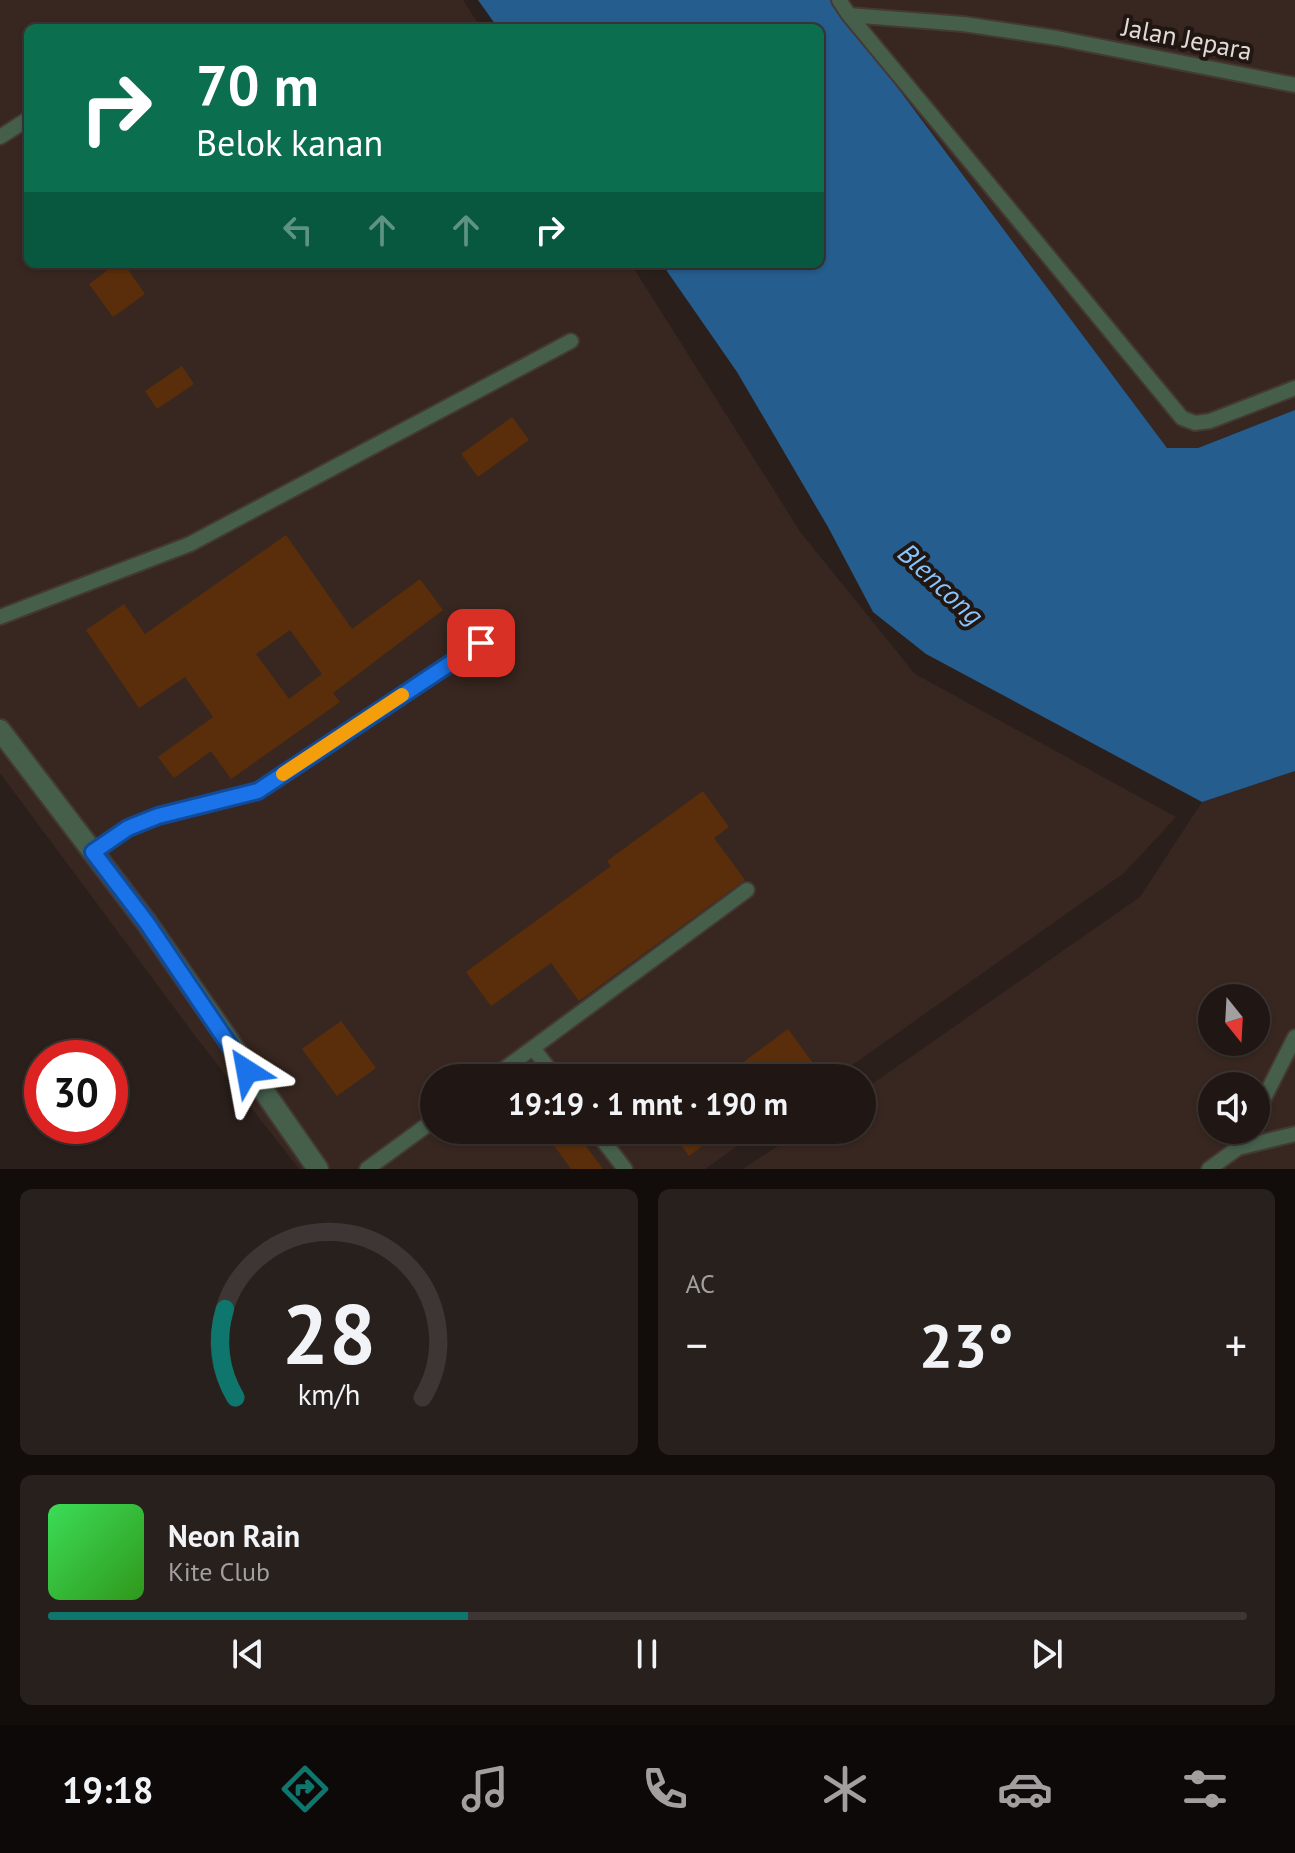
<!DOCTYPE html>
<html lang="id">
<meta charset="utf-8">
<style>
:root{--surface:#201714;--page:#28201d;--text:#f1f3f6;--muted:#a29fa0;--line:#3d3634;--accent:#0f766e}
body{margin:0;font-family:"PT Sans",sans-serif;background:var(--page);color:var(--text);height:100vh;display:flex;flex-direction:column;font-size:30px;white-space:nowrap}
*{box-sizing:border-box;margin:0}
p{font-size:26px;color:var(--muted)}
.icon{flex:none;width:44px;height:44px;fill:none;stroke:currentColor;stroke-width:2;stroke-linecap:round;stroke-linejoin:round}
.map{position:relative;height:1169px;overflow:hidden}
.drawer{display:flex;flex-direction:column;gap:20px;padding:20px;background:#120d0b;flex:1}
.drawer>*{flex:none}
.guide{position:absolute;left:24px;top:24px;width:800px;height:244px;border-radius:12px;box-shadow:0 2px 6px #0004,0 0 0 2px var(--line);background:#0b6e4f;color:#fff;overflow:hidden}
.needle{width:52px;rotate:162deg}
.buttons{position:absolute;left:1198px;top:984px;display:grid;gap:16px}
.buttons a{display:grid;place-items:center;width:72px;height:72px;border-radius:50%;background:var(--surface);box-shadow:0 2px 6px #0004,0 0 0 2px var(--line);font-size:40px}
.speed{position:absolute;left:24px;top:1040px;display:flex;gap:16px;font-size:40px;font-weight:700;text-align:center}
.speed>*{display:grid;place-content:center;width:104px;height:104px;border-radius:50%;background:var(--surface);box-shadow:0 2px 6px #0004,0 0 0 2px var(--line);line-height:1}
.speed .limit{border:12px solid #d22;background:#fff;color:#111}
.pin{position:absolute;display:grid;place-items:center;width:68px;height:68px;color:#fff;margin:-34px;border-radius:16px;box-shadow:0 4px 12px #0006}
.me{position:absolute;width:88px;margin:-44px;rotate:326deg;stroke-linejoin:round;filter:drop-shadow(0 0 6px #0008)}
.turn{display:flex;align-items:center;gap:28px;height:168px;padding:0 40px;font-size:36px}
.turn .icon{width:104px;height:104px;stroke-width:2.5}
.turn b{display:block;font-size:56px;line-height:68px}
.lanes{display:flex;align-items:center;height:76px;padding:0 40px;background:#0003;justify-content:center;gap:40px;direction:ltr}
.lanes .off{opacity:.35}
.big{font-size:60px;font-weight:700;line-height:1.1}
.drawer .tile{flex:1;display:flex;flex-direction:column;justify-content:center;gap:12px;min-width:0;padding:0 28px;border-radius:12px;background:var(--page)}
.drawer .dial{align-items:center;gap:0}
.dial svg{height:208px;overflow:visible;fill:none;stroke:var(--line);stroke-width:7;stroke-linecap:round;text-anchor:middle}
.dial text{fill:var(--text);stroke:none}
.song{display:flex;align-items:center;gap:24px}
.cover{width:96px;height:96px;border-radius:12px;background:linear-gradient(135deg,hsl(130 70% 55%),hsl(110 70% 35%))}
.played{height:8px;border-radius:4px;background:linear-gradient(90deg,var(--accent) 35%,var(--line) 35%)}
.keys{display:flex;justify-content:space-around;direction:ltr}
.heat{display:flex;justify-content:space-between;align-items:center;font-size:44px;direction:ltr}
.drawer .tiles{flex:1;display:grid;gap:20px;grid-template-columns:1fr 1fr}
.tile:last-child{grid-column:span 2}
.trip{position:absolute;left:420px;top:1064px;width:456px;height:80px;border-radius:40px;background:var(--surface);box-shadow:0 2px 6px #0004,0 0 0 2px var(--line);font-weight:700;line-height:80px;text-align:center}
.menu{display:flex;height:128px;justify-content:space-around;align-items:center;background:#0d0908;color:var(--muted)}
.menu .icon{width:56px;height:56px}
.menu .current{color:var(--accent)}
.menu b{font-size:36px;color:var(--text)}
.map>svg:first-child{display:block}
.built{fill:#382720;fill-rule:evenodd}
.water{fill:#255d8e}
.building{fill:#5a2e0a;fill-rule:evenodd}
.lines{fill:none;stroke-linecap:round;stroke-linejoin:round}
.service-casing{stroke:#443935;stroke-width:18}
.minor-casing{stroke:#443935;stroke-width:24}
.service{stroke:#455f4b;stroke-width:14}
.minor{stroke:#455f4b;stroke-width:20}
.route-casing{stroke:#114b97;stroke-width:20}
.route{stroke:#1a73e8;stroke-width:14}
.slow{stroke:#f59e0b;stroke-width:14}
.labels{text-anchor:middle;stroke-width:8;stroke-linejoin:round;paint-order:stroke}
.street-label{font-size:26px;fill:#e2dad7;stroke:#201612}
.water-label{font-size:28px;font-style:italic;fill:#88c5fe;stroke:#201612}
</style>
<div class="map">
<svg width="1295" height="1169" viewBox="0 0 1295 1169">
<rect width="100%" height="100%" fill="#2a1f1b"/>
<path class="built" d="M0 0H463L481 28H28V264H631L801 533 915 674 1176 817 1124 873 834 1078H434V1130H760L705 1169H299L196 1037 0 773Z
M832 0H1295V410L1198 448H1167Z
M1295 771V1169H743L802 1130H862V1091L1140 897 1202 802ZM1212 998H1256V1042H1212ZM1212 1086H1256V1130H1212Z"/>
<path class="water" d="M478 0H832L1167 448H1198L1295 410V771L1202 802 926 654 873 612 828 527 737 372 662 264H820V28H498Z"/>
<path class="building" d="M116 264H124L145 294 113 317 89 284Z
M182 366 194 384 157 409 145 391Z
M512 417 529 440 478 477 461 454Z
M286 535 352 629 420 579 443 610 333 693 340 702 231 779 211 751 174 778 158 757 213 717 185 677 139 708 86 630 124 604 145 634ZM290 630 322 674 289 699 256 654Z
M703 791 729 827 714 838 745 880 579 1001 551 963 491 1006 466 972 611 866 607 861Z
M341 1021 376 1068 337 1096 302 1049Z
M788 1029 818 1070 808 1078H722Z
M543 1130H574L603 1169H571Z
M670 1130H724L689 1156Z"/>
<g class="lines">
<g class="service-casing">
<path id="service" d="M839 0 849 15 963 24 1057 38 1295 85
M849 15 1182 418 1195 423 1210 421 1295 388
M0 137 28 119
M0 617 190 544 571 341
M93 852 128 828 158 816 258 791 481 643
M533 1048 556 1078
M492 1078 747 890
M1256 1114 1295 1037
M595 1130 625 1169
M1238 1148 1248 1130
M367 1169 434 1120
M1209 1169 1238 1148 1295 1134"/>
</g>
<g class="minor-casing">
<path id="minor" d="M0 730 147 923 318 1169"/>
</g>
<use href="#service" class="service"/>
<use href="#minor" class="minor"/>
</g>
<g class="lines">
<g class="route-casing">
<path id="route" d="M247 1071 147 923 93 852 128 828 158 816 258 791 481 643"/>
</g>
<use href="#route" class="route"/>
<path class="slow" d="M283 774 402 695"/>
</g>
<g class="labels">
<g class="street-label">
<text transform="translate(1187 39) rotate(11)" y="9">Jalan Jepara</text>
</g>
<g class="water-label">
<text transform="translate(941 584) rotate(43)" y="10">Blencong</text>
</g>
</g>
</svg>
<div class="buttons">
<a><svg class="needle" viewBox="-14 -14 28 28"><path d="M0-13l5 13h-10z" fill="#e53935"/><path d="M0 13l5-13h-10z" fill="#a29fa0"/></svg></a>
<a><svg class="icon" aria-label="sound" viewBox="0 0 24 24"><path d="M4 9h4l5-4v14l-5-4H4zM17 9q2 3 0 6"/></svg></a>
</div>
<div class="speed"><div class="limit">30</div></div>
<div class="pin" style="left:481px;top:643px;background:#d93025"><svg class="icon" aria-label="arrive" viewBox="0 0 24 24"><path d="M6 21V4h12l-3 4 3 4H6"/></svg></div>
<svg class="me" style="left:247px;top:1071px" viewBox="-20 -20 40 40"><path d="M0-17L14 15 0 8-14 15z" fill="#1a73e8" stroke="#fff" stroke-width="4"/></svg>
<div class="trip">19:19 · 1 mnt · 190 m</div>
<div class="guide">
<div class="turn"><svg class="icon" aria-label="right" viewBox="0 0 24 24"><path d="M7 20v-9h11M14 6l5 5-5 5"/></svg><div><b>70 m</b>Belok kanan</div></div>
<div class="lanes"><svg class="icon off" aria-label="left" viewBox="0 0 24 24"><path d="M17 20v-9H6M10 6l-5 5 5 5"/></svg><svg class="icon off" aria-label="ahead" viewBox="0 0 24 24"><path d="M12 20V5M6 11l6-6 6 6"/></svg><svg class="icon off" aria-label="ahead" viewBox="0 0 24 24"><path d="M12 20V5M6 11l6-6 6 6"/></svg><svg class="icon" aria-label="right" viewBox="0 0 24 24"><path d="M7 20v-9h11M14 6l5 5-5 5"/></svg></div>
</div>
</div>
<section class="drawer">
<div class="tiles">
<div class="tile dial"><svg viewBox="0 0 100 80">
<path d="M14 69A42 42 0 1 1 86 69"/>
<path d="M14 69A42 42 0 0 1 10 35" stroke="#0f766e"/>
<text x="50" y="56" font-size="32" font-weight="700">28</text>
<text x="50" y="72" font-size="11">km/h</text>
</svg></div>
<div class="tile"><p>AC</p>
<div class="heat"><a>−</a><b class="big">23°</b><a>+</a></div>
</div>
<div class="tile">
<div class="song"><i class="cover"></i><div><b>Neon Rain</b><p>Kite Club</p></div></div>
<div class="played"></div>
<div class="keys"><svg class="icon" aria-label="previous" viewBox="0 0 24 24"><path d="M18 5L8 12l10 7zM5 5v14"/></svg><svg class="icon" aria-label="pause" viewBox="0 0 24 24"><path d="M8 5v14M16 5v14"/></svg><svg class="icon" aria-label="next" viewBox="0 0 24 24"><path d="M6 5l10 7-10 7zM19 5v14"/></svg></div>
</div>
</div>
</section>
<nav class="menu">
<b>19:18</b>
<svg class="icon current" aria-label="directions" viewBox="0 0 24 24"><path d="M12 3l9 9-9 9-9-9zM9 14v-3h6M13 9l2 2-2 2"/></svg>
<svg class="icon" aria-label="music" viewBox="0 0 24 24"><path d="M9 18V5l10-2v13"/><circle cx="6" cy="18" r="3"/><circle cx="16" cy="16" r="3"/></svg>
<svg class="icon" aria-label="phone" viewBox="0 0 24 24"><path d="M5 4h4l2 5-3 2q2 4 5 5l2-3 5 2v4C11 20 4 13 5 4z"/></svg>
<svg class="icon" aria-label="climate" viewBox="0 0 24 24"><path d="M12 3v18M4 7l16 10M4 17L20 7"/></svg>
<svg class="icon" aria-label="car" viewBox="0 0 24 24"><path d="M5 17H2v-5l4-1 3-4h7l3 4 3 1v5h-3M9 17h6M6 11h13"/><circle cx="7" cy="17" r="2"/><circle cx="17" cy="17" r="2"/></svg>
<svg class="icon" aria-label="filters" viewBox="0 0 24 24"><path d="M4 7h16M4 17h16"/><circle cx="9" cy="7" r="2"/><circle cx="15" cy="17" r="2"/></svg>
</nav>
